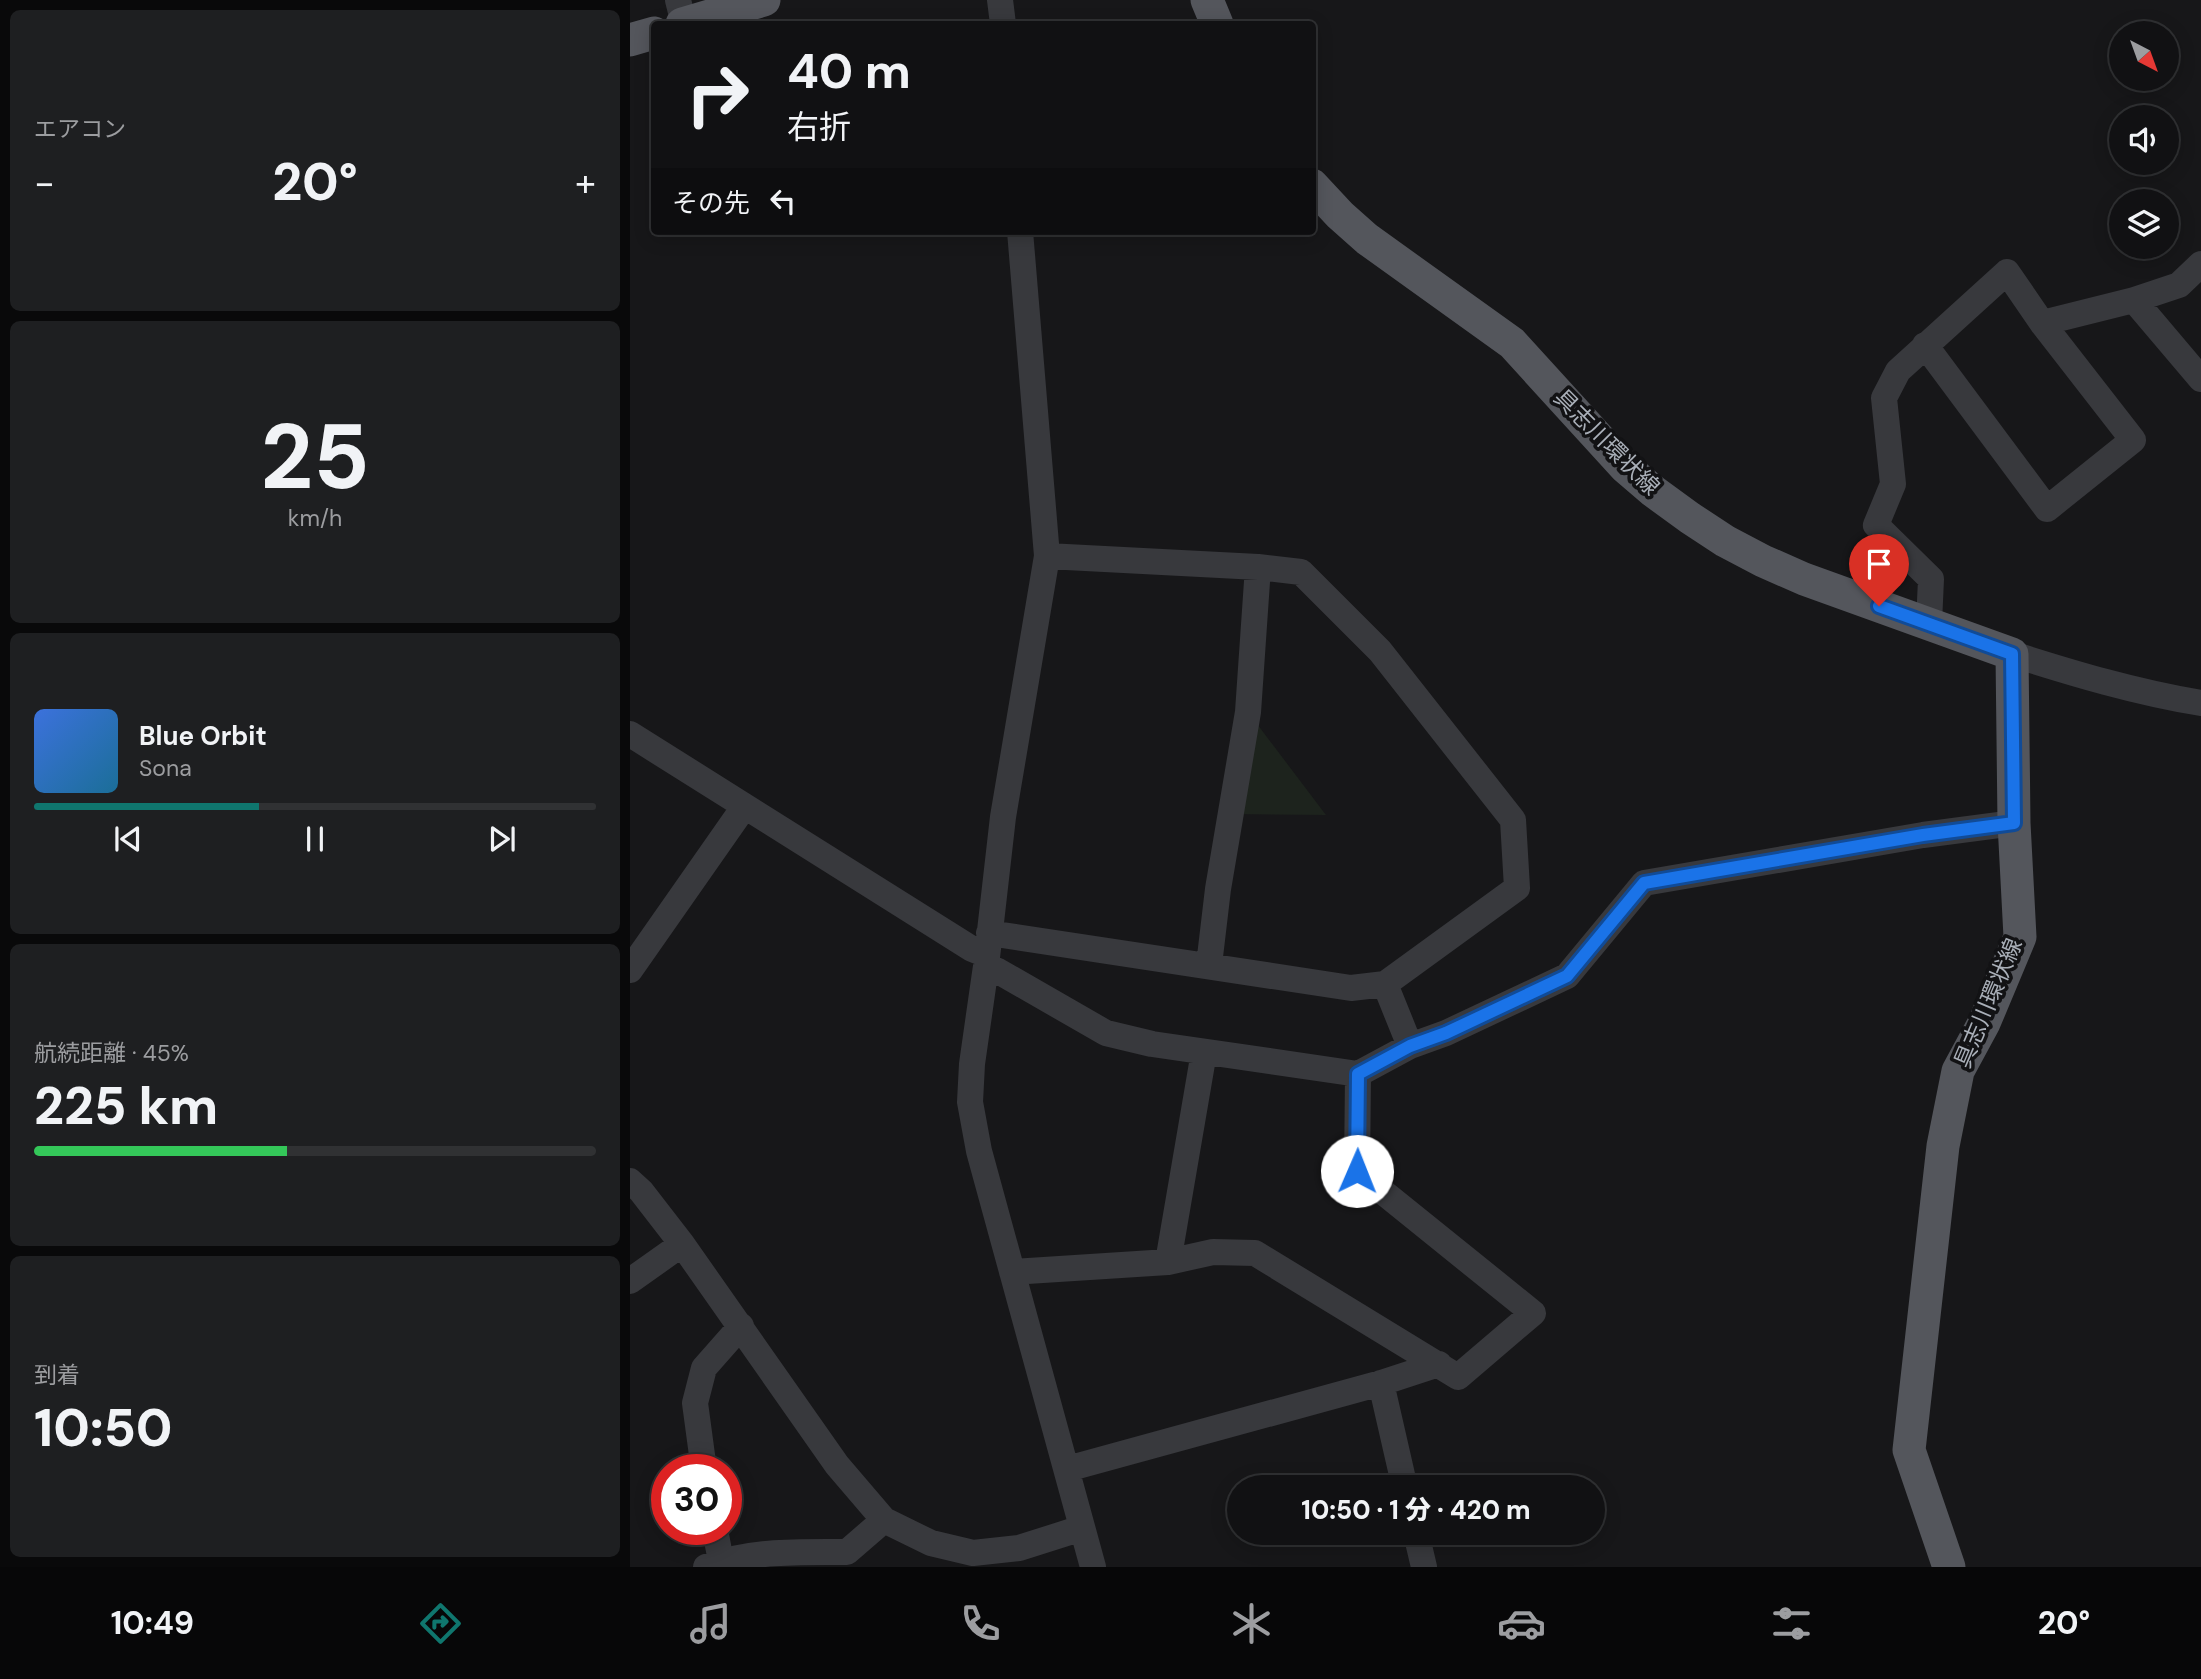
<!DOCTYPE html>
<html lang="ja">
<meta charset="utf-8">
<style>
:root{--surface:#111113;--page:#1e1f21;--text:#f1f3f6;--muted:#9c9da0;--line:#303133;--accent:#0f766e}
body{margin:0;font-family:"DM Sans","Noto Sans JP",sans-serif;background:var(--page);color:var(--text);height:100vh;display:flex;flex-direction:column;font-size:26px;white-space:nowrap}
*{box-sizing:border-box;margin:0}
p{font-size:23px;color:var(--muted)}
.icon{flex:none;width:38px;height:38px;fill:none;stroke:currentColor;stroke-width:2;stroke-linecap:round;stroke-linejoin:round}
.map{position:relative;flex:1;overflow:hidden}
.side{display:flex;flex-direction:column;gap:10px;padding:10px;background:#09090a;width:630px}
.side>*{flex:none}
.hud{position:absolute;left:21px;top:21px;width:665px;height:214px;border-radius:7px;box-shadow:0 4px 18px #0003,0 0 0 2px var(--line);background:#111113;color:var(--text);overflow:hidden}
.needle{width:46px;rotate:139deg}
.buttons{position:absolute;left:1479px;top:21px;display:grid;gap:14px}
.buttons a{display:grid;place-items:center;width:70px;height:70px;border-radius:50%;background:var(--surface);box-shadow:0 4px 18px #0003,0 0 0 2px var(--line);font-size:35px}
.speed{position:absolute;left:21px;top:1454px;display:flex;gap:14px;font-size:35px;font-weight:700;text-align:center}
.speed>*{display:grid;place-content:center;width:91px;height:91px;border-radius:50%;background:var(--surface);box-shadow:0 4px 18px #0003,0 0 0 2px var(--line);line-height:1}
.speed .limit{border:10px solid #d22;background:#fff;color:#111}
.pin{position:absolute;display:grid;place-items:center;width:60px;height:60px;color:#fff;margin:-72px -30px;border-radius:50% 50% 50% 0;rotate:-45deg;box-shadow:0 0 7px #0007}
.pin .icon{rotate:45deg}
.me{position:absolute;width:77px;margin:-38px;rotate:1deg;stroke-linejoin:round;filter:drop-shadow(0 0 5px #0008)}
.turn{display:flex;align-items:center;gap:24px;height:147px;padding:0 21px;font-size:32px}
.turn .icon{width:91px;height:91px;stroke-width:2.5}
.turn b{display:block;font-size:49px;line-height:60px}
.then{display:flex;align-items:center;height:66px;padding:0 21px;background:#0003;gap:14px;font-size:26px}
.big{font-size:52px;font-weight:800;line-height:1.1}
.side .tile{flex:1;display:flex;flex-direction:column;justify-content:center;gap:10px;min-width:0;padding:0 24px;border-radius:10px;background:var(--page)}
.side .dial{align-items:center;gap:0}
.dial b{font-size:91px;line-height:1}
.song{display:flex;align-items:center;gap:21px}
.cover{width:84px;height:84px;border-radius:10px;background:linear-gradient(135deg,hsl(220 70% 55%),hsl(200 70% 35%))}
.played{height:7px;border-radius:4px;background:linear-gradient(90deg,var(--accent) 40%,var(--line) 40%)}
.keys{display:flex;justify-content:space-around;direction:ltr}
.heat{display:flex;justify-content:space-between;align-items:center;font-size:38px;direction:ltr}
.charge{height:10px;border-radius:5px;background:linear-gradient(90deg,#34c759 45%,var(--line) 0)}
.trip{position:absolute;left:597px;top:1475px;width:378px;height:70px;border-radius:35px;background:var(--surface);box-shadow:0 4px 18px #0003,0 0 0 2px var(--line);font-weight:800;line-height:70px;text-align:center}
.menu{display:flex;height:112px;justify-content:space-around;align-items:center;background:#070708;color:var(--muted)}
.menu .icon{width:49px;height:49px}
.menu .current{color:var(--accent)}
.menu b{font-size:32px;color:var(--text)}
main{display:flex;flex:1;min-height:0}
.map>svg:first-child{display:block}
.green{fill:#1d231d}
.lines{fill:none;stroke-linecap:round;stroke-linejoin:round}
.minor{stroke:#38393d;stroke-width:26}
.major{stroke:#54565c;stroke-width:33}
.route-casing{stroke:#114b97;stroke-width:18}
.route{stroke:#1a73e8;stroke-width:12}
.labels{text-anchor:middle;stroke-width:7;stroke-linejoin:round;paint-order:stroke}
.street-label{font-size:23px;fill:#a9afb8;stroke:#121214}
</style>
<main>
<section class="side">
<div class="tile"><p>エアコン</p>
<div class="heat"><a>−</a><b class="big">20°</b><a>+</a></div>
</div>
<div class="tile dial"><b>25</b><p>km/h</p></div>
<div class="tile">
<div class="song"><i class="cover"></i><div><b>Blue Orbit</b><p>Sona</p></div></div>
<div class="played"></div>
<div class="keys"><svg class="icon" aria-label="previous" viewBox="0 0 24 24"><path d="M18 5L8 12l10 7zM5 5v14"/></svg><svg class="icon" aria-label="pause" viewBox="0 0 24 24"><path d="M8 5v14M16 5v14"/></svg><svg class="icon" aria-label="next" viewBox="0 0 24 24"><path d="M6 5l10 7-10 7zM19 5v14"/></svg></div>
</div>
<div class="tile"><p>航続距離 · 45%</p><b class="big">225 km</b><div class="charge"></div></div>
<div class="tile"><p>到着</p><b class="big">10:50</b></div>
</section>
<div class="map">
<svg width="1571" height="1567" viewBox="0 0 1571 1567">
<rect width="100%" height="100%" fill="#171719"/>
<path class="green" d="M618 712 696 815 601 814Z"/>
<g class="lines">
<path class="minor" d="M48 0 54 24
M370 0 373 24
M390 231 417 556 373 817 356 966 342 1064 340 1102 349 1151 463 1567
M1504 300 1571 379
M1412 323 1504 300 1549 285 1571 264
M1295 345 1417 509 1503 440 1412 323 1377 272 1268 371 1254 398 1263 484 1246 525 1301 579 1299 623
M1382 654C1445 674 1505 692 1571 703
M0 734 342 949 357 955
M359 933 721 988 755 984 887 888 883 820 750 651 671 572 628 567 417 556
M579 965 588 889 618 712 628 567
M356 966 368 971 476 1033 522 1044 728 1074 780 1046 816 1033 937 976 1014 883 1293 835 1384 823
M0 970 114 807
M755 984 780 1046
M0 1181 11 1191 52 1244 207 1465 254 1520 301 1543 343 1553 389 1548 452 1528
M538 1262 574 1052
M382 1272 538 1262 583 1252 625 1253 828 1377 903 1313 727 1171 728 1074
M0 1281 52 1244
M751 1383 775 1488
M437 1469 751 1383 809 1364
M74 1470 65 1403 74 1368 111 1326
M85 1530 91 1561
M786 1533 794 1567
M76 1567C121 1550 170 1552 217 1552L254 1520"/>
<path class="major" d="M577 0 587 24
M52 24 134 0
M0 40 24 33
M682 185 710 215 737 239 882 343 995 467 1023 491 1060 518 1095 541 1133 561 1174 579 1382 654 1384 823 1390 937 1354 1023 1328 1071 1313 1146 1279 1450 1319 1567"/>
</g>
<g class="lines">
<g class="route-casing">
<path id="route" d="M727 1171 728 1074 780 1046 816 1033 937 976 1014 883 1293 835 1384 823 1382 654 1249 606"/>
</g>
<use href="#route" class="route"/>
</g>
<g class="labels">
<g class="street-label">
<text transform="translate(977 442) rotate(45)" y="8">具志川環状線</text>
<text transform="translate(1358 1003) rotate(-67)" y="8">具志川環状線</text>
</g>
</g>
</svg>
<div class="buttons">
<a><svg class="needle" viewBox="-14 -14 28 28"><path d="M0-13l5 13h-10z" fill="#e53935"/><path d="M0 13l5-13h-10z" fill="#9c9da0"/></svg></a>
<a><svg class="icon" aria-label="sound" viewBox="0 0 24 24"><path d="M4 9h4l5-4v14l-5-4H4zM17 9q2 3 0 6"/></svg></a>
<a><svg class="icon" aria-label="layers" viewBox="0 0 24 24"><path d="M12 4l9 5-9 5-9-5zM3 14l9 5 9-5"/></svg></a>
</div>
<div class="speed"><div class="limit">30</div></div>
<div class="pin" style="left:1249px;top:606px;background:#d93025"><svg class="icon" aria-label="arrive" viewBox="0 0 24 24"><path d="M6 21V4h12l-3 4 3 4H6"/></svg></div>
<svg class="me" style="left:727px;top:1171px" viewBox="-20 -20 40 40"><circle r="19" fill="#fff"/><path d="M0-13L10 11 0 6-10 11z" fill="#1a73e8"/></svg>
<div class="trip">10:50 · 1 分 · 420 m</div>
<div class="hud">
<div class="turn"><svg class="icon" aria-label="right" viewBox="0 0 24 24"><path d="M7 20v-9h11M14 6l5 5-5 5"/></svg><div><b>40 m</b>右折</div></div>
<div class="then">その先<svg class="icon" aria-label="left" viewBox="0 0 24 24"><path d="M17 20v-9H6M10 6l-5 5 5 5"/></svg></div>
</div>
</div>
</main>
<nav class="menu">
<b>10:49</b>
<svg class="icon current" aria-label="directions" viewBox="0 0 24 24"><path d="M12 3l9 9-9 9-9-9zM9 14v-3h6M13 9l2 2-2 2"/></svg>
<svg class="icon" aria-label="music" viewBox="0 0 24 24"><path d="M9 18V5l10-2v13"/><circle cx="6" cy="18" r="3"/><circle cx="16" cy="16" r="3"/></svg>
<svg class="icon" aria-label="phone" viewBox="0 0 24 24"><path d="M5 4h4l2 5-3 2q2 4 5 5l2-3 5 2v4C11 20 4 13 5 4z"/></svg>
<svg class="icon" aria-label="climate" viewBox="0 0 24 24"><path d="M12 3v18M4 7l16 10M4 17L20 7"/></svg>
<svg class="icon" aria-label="car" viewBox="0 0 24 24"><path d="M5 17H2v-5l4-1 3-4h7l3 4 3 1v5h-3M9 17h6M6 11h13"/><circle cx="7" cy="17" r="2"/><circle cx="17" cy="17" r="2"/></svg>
<svg class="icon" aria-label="filters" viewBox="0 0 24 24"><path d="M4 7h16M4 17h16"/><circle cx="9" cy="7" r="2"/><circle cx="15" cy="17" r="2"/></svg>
<b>20°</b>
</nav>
